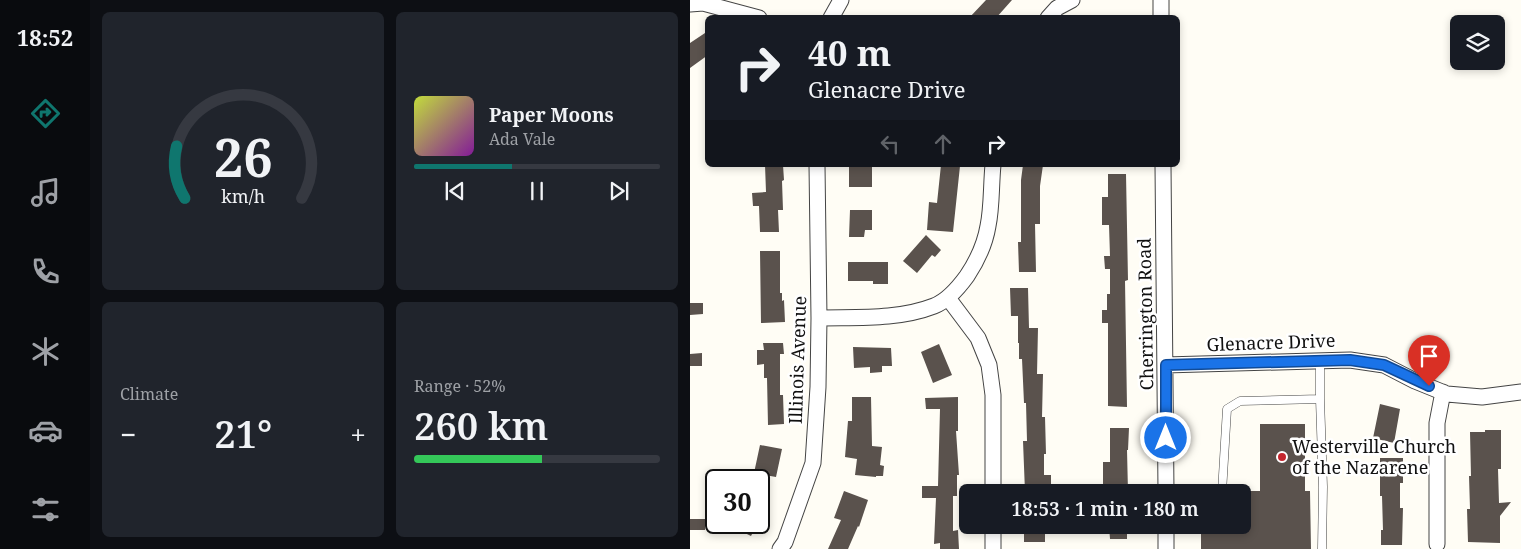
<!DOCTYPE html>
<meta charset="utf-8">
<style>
:root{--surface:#171b24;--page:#20242c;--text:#f1f3f6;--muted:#9ea1a6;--line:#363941;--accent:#0f766e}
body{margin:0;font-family:"Noto Serif",serif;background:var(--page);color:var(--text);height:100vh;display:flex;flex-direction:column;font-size:19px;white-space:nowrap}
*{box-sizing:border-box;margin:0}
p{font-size:16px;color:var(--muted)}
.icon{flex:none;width:28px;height:28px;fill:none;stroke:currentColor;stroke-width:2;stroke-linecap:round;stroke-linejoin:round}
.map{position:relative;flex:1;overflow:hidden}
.drawer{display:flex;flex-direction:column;gap:12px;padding:12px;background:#0d0f14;width:600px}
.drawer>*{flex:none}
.banner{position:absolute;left:15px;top:15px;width:475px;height:152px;border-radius:8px;box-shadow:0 2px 8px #0003;background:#171b24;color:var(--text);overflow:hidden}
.fabs{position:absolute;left:760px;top:15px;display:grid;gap:10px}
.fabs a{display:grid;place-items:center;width:55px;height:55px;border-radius:8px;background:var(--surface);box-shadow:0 2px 8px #0003;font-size:25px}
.speed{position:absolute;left:15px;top:469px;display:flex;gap:10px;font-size:25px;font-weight:700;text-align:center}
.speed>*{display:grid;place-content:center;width:65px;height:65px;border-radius:50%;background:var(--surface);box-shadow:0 2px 8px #0003;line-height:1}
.speed .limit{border:2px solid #111;border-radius:8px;background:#fff;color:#111}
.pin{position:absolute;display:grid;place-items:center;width:42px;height:42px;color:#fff;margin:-51px -21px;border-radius:50% 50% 50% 0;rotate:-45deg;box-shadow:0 0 5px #0007}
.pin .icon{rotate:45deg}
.me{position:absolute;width:55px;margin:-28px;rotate:0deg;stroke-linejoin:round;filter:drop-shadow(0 0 4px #0008)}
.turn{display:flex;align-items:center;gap:18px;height:105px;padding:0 20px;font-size:22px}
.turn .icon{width:65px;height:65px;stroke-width:2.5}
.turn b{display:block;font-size:35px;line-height:42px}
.lanes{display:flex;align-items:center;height:48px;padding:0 20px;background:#0003;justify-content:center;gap:25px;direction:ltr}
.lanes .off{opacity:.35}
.big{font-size:38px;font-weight:600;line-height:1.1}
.drawer .widget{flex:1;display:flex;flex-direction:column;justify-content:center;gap:8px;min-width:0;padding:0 18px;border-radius:8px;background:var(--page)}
.drawer .dial{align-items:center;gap:0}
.dial svg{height:130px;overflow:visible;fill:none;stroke:var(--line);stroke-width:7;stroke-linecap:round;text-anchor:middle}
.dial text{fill:var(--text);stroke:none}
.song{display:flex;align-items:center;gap:15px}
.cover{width:60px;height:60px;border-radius:8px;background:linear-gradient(135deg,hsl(70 70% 55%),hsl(290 70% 35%))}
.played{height:5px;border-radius:2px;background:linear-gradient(90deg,var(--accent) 40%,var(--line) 40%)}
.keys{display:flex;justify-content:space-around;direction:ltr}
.heat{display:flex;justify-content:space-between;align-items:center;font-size:28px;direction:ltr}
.charge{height:8px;border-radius:4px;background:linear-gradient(90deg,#34c759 52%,var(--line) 0)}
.drawer .tiles{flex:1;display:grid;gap:12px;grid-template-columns:repeat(2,1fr)}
.trip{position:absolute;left:269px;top:484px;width:292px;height:50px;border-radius:8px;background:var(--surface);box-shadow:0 2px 8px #0003;font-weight:600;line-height:50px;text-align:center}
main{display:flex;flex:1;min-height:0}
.dock{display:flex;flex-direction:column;width:90px;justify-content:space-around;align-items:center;background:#090b0e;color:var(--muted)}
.dock .icon{width:35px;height:35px}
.dock .on{color:var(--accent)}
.dock b{font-size:22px;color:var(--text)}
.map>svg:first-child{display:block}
.building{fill:#5a524d}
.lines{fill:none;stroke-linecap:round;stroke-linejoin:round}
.service-casing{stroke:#444;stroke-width:9}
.minor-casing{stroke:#444;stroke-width:17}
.service{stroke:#fff;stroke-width:8}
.minor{stroke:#fff;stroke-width:15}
.route-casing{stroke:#114b97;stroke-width:12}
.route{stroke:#1a73e8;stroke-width:9}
.poi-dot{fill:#c4262e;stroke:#fff;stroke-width:2}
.labels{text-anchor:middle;stroke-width:5;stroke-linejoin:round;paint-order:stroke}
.street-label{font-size:18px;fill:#111;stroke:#fff}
.poi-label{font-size:18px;fill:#111;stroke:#fff;text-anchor:start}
</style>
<main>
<nav class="dock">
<b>18:52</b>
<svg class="icon on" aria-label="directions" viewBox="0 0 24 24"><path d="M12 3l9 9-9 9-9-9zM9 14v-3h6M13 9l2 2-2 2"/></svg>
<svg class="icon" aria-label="music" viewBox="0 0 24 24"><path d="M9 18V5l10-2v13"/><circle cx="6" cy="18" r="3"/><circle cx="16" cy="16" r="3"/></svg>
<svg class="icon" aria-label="phone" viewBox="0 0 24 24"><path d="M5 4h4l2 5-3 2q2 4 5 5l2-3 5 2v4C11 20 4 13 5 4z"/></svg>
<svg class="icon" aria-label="climate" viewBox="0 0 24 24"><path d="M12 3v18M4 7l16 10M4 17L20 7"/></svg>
<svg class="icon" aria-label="car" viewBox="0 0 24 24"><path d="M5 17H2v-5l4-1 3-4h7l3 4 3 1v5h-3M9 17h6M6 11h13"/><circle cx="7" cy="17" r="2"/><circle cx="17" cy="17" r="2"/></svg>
<svg class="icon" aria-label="filters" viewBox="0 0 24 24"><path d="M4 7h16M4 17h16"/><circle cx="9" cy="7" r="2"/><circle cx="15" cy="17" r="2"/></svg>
</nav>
<section class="drawer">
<div class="tiles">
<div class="widget dial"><svg viewBox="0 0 100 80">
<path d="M14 69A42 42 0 1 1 86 69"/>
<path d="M14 69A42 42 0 0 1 9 37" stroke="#0f766e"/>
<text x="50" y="56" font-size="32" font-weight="700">26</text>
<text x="50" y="72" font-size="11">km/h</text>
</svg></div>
<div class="widget">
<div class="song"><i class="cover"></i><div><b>Paper Moons</b><p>Ada Vale</p></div></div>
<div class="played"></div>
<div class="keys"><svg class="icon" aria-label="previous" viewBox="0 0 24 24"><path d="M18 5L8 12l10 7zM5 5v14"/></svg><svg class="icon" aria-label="pause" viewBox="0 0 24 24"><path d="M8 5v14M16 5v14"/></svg><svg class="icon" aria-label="next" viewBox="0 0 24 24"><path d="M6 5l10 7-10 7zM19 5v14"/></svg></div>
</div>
<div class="widget"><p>Climate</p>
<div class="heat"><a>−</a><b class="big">21°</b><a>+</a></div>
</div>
<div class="widget"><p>Range · 52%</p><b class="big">260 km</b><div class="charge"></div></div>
</div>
</section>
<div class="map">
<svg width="831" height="549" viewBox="0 0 831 549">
<rect width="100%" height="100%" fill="#fffdf5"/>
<path class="building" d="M296 0H322L306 18H279Z
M18 31V55L0 68V43Z
M75 165H93L94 180 92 181 93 210H88L89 232H70L69 206H63L62 193 76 192Z
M159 165H178V167H182V187H159Z
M251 165 270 166 263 232 237 230 239 202 247 203Z
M333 165H353L350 186V224H345L346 272H329L328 242H331V180Z
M418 174H436L438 280 435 281 437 407 418 406V323H412V310H417V294H420V269H415L414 256H420L419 225H412V197H418Z
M160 210H182V230H175L174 237H159Z
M236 235 251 250 245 257 242 255 227 273 213 261Z
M70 251H90V293H92V301L94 300 95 322 71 323Z
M158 262H198V284H183V281H158Z
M320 288H338L339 328H348L347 374H353L352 417H355L356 454H354V475H361V492H335L333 441H337L336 403H334L332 359H329V343H328V316H321Z
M0 303H13V314L0 315Z
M73 343H93L94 354H90V395H93L94 424 78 425 77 378H74V364L67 365V350H74Z
M249 344 262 375 243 383 231 352Z
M163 347 201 348 202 366H192V372L180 373V367L164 368Z
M12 353V366H0V354Z
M162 397H181L182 446 192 447 190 465 194 466 193 476H186V477L165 475 167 459 155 457 158 421H162Z
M268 397V431H266L269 475H267V496H263V531L268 530 269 549H250V543L244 544 246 498H232V486H248L250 409H236L235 398Z
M690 404 710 409 704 443 683 438Z
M570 424H615V491H620L621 549H511V533H545V525H552V518L558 512V491H570Z
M420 428H439L438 450H437L438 492H413V462H420Z
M795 430H811V469H808L809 503 821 502 810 516V543L778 542 777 509H780L779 476H781L780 432H795Z
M70 445 92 449 86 477 64 473Z
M690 458H713V483H710V508H713L712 545H691V530H693L692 496H690Z
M154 491 178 500 169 527 168 526 158 549H138L151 520 144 518Z
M0 519H15V530H0Z
M32 522H68L61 536Z
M337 525H355V542H334V531H337Z
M419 525H437V539H420Z"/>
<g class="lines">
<g class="service-casing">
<path id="service" d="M630 399 633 487 632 549
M532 492 537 409 550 401 630 399V361"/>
</g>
<g class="minor-casing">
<path id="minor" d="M471 0V18
M0 4 13 3 69 18
M141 18 151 0
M358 18 367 8 382 0
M473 165 476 492
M258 298 288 338 299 365 303 395V492
M129 318C167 317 208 320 244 306 257 301 269 287 277 276 287 261 295 244 298 226 302 207 301 185 303 165
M475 365 660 360 694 365 725 381 757 394 792 397 831 392
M303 525V549
M476 525V549
M747 544V423L753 392
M90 549 95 542 123 463 128 387 129 318 127 165"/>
</g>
<use href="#service" class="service"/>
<use href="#minor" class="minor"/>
</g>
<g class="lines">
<g class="route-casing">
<path id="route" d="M476 438V365L660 360 694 365 739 386"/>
</g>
<use href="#route" class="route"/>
</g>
<circle class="poi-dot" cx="592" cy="457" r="5"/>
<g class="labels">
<g class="street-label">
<text transform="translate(456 314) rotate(-91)" y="6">Cherrington Road</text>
<text transform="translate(581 343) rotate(-2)" y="6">Glenacre Drive</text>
<text transform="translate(108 360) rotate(-88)" y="6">Illinois Avenue</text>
</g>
<g class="poi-label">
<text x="602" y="453">Westerville Church<tspan x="602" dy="21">of the Nazarene</tspan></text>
</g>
</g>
</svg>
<div class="fabs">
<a><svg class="icon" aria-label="layers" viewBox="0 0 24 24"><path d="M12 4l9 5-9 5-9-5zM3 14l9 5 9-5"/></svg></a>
</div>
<div class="speed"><div class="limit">30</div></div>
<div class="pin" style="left:739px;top:386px;background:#d93025"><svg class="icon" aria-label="arrive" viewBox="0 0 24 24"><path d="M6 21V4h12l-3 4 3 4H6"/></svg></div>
<svg class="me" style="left:476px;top:438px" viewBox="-20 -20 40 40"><circle r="17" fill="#1a73e8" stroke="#fff" stroke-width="3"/><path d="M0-11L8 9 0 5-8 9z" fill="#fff"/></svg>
<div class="trip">18:53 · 1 min · 180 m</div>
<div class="banner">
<div class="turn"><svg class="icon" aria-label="right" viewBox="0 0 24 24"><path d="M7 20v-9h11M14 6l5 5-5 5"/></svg><div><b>40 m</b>Glenacre Drive</div></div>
<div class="lanes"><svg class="icon off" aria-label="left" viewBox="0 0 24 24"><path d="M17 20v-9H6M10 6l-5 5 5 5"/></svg><svg class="icon off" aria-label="ahead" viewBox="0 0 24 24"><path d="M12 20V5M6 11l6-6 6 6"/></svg><svg class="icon" aria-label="right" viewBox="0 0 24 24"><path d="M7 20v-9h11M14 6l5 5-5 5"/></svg></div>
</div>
</div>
</main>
